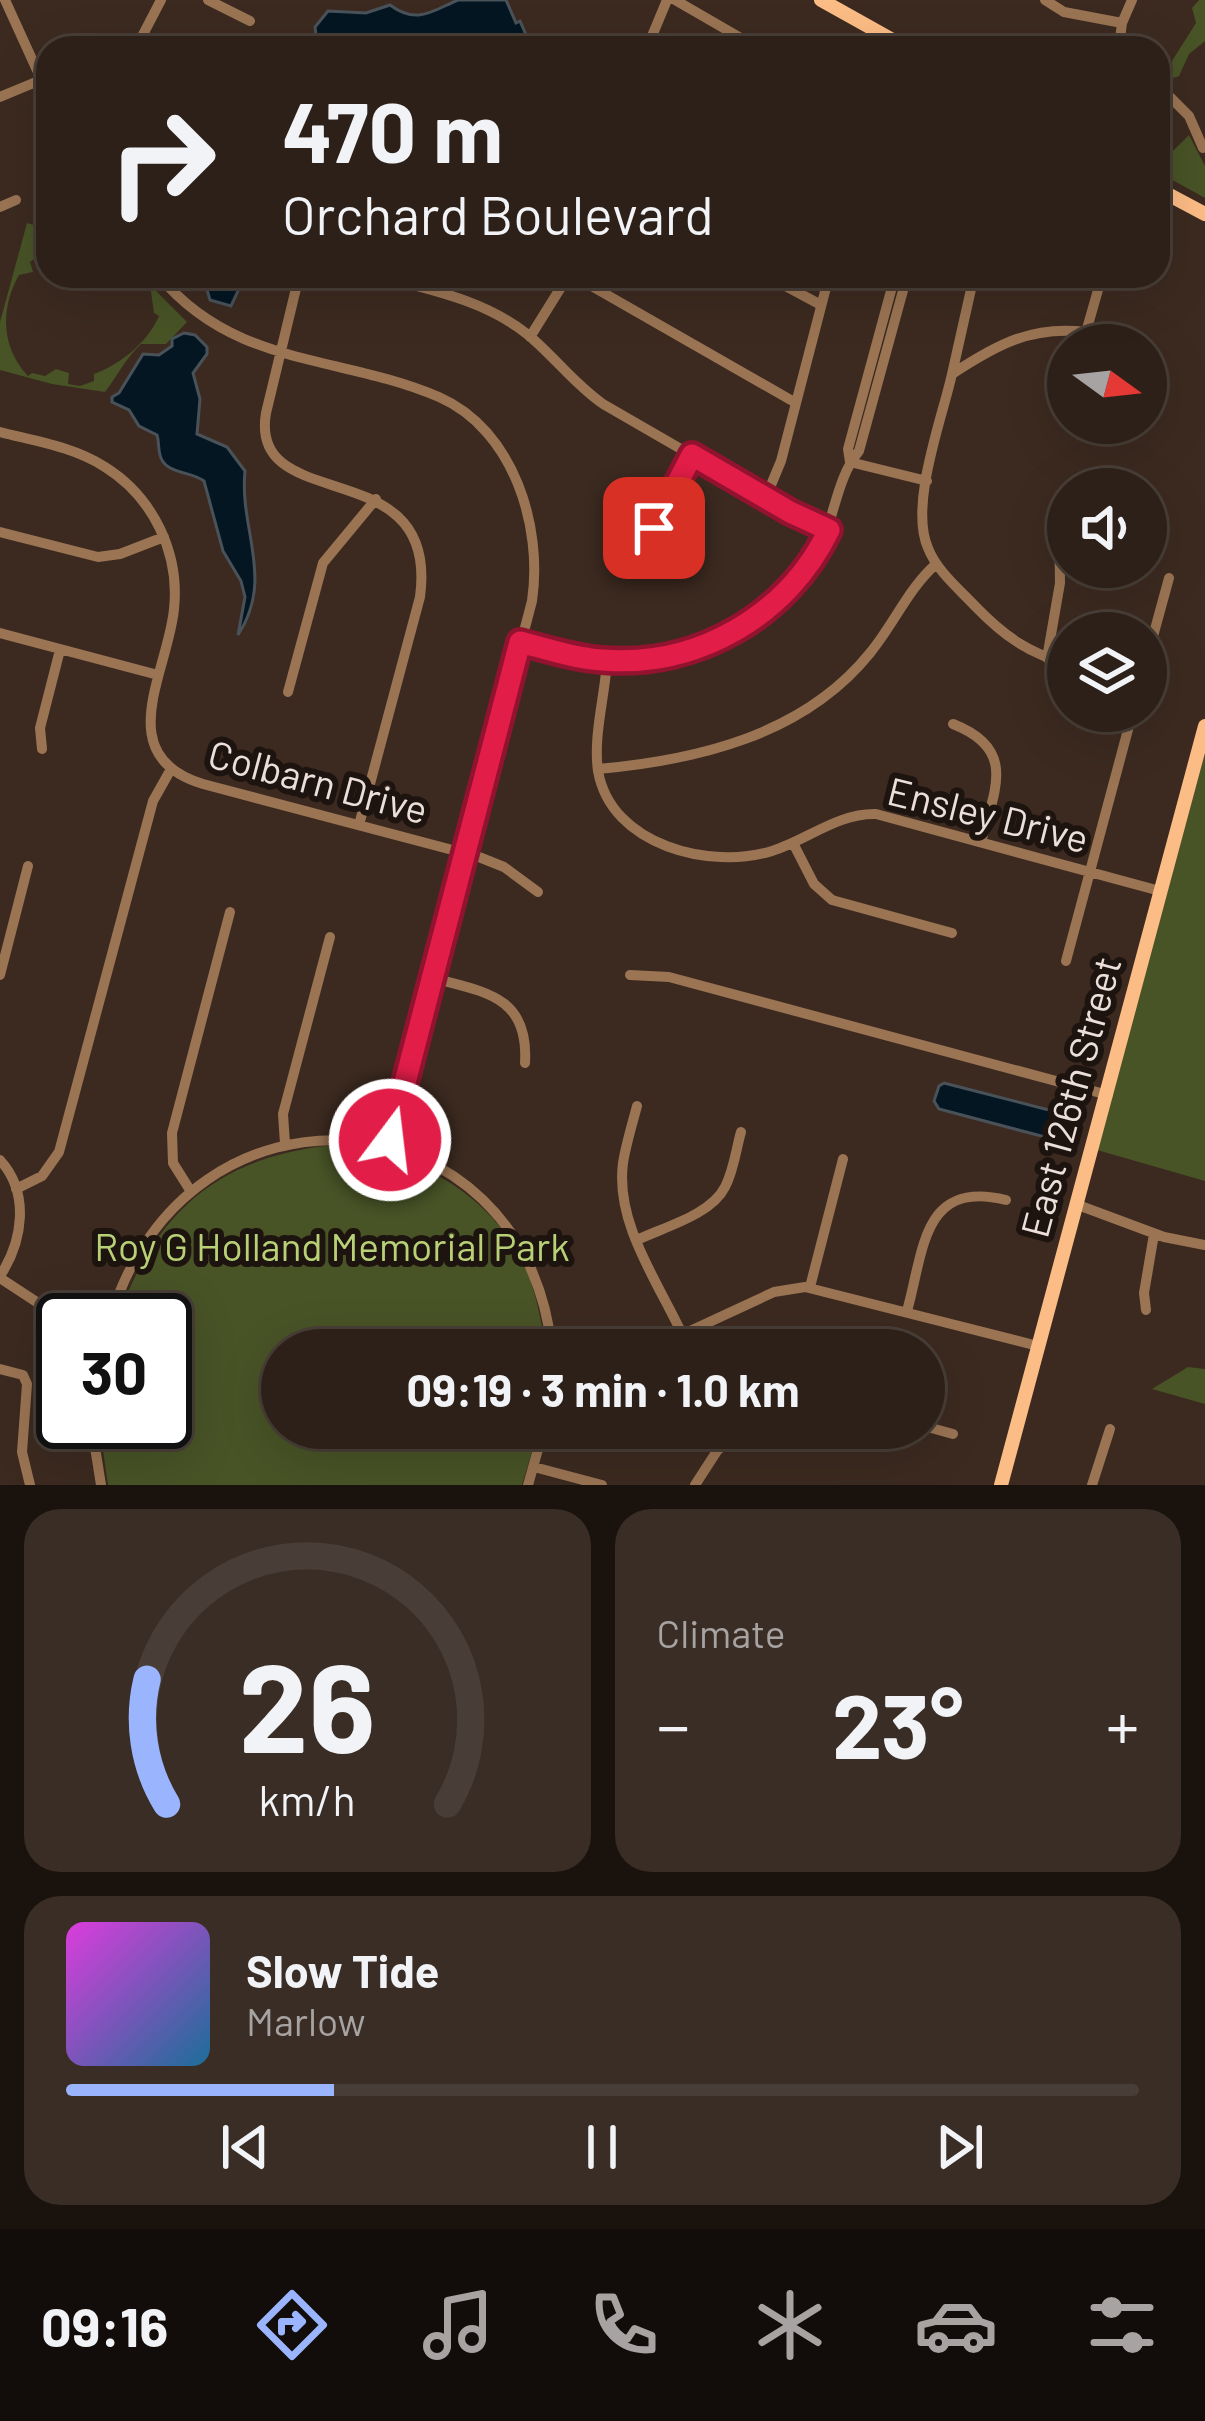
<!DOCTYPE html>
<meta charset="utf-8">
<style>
:root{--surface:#2d2018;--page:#392d25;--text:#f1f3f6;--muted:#a7a3a2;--line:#483e37;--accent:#9ab5fd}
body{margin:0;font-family:Barlow,sans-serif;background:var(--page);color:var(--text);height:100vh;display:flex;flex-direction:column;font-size:45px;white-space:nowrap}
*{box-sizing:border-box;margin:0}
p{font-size:39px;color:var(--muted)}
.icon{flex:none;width:66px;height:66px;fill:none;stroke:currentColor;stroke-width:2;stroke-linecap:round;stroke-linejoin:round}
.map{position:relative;height:1485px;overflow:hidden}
.panel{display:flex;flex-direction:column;gap:24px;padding:24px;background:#19120d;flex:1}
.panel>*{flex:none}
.guide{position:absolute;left:36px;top:36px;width:1134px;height:252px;border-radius:36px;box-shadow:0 12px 48px #0002,0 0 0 3px var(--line);background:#2d2018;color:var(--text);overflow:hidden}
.needle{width:78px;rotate:105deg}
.buttons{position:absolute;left:1047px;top:324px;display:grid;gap:24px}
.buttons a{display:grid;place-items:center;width:120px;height:120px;border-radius:50%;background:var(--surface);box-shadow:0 12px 48px #0002,0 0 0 3px var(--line);font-size:60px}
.speed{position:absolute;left:36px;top:1293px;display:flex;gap:24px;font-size:60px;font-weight:700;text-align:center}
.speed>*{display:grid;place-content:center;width:156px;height:156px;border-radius:50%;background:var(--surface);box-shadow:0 12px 48px #0002,0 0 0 3px var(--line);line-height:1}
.speed .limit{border:6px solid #111;border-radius:18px;background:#fff;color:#111}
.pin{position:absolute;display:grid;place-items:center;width:102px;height:102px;color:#fff;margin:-51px;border-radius:24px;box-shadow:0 6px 18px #0006}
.me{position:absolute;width:132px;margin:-66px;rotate:15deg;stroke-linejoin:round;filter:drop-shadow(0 0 9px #0008)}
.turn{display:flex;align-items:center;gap:42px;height:252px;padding:0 48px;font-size:54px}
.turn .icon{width:156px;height:156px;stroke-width:2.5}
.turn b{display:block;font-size:84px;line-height:102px}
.big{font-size:90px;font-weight:700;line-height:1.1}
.panel .tile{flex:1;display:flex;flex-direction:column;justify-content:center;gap:18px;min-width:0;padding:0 42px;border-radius:36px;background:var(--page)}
.panel .dial{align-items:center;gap:0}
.dial svg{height:312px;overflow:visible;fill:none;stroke:var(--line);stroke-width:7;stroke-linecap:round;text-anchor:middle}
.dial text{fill:var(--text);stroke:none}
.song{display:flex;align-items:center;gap:36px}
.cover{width:144px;height:144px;border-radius:18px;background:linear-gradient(135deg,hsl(300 70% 55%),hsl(200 70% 35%))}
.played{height:12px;border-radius:6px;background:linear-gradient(90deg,var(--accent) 25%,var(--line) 25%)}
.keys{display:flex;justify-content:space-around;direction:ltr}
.heat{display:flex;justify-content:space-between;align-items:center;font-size:66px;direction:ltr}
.panel .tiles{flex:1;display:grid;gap:24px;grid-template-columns:1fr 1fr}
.tile:last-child{grid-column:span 2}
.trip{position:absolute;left:261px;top:1329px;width:684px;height:120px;border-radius:60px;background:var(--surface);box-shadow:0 12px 48px #0002,0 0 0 3px var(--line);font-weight:700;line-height:120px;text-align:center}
.tabs{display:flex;height:192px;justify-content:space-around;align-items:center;background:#120d0a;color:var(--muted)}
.tabs .icon{width:84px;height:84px}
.tabs .active{color:var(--accent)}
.tabs b{font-size:54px;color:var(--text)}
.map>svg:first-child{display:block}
.green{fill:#485326}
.water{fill:#031622;stroke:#495259;stroke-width:3}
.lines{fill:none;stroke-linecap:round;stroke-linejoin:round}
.minor{stroke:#9a7453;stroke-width:10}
.major{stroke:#fcbc85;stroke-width:14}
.route-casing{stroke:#92132f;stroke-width:30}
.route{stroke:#e11d48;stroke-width:21}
.labels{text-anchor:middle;stroke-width:12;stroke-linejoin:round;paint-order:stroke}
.street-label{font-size:39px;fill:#ecdfd9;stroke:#1d1410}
.park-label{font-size:39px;fill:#b8d176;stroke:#1d1410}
</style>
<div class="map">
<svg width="1205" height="1485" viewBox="0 0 1205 1485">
<rect width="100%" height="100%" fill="#3c2a20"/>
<path class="green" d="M1199 0H1205V41L1189 54 1179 76 1173 78 1172 61 1196 23 1192 8Z
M1189 135 1205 166V198L1158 172V141L1171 153Z
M27 223 48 229V248L30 262 33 272 19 275C0 309 1 347 28 376L32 373 45 376 56 369 69 373 68 384 80 386 94 381V374C121 364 147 343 159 316L154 313 150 285 187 322 166 344H141C125 359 118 375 105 392L52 384 0 370V322Z
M1205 753V1181L1097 1150Z
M324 1146C408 1149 490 1189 526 1269 537 1294 541 1324 547 1350H282V1428H539L522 1485H108L99 1422H165V1320H117C154 1216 213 1160 324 1146Z
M1188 1367 1205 1369V1404L1152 1389Z"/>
<path class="water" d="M458 0H506L516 23 520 21 527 37 523 48H300L304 38 317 44 315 27 328 11 366 13 390 5C417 25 432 11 458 0Z
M203 276H245L231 306 210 300Z
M184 333 195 335 207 347V354L193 373 200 399 197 434 227 447 245 471C239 530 275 578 238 635L245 597 241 581 223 551 204 481C191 471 164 474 160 455 158 448 159 441 157 435L139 426 129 410 112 402V397L119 393 143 354 159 355 172 346V339Z
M944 1083 1049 1110 1054 1117 1049 1135 1045 1137 939 1109 934 1101 939 1086Z"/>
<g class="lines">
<path class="minor" d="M5 0 41 79
M208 0 250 21
M675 0 758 48
M1045 0 1064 12 1122 23
M136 48 161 0
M647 48 667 0
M1119 48 1122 23 1132 0
M1158 85 1189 116 1203 148
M0 97 48 77
M0 207 16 200
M159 276C236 368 339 354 439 397 514 430 543 527 532 601L388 1148
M299 276 266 413C248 518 440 449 420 597L359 825
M379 276C431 290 484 300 527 334 554 356 574 384 603 404L790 512 829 529
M574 276 796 403
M767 276 821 305
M974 276 952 374C996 345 1032 325 1086 332L1102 276
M530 337 568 276
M952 374C942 419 909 505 928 548 937 571 958 588 975 606 1004 636 1028 653 1068 664
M0 432C35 441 74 447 105 467 153 497 180 553 174 609 168 672 110 756 203 784L479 857 504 867 538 892
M850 462 848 449 895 276
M850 462 927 481
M766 497 781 461 829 276
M0 532 98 557 120 554 164 537
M656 537 657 517 692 455
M0 633 158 675
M520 642C547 649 574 658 602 660 683 667 776 626 817 554 834 522 836 478 859 451L907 276
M1047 658 1060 583 1059 515
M607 661C605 696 593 736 598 771 611 846 711 870 772 851 807 840 838 813 876 814L1160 891
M1146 662 1169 578
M288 692 323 563 376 499
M953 724C1017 749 995 789 981 842
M42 749 40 728 60 650
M598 769C698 760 804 735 870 653 894 624 908 589 936 564
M793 843 814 884 832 900 952 933
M1066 961 1133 711
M0 975 28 866
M630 975 669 977 1108 1095
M433 978C485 992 529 996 525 1063
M637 1106C632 1125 626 1144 623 1163 615 1223 658 1282 682 1334
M285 1144 283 1114 330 937
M0 1160C30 1193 23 1241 0 1276
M16 1189 42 1176 59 1152 153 801 171 769
M190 1190 173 1163 172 1133 230 912
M1078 1205 1164 1237 1205 1245
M637 1240C664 1227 711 1215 725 1187 734 1170 736 1149 741 1132
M0 1278 64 1320
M810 1287 843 1159
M1146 1310 1144 1293 1154 1234
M907 1311C924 1251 922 1179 1006 1200
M110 1320C186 1063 525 1089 552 1350
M649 1350 774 1292 805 1287 1038 1346
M0 1369 23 1375 27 1384 22 1452 30 1485
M91 1422 101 1485
M924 1426 953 1434
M534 1467 602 1485
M528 1485 544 1428
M695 1485 717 1451 741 1428
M1092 1485 1110 1429"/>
<path class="major" d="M821 0 907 48
M1158 189 1205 214
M1001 1485 1205 726"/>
</g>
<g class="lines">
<g class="route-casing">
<path id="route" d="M390 1140 520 642C547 649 574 658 602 660 698 668 788 615 829 530L790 512 692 455 654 528"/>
</g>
<use href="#route" class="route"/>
</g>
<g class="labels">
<g class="street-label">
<text transform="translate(318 782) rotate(15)" y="14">Colbarn Drive</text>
<text transform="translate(988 815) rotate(14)" y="14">Ensley Drive</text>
<text transform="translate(1071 1097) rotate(-75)" y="14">East 126th Street</text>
</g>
<g class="park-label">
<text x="332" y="1261">Roy G Holland Memorial Park</text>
</g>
</g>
</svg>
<div class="buttons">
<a><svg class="needle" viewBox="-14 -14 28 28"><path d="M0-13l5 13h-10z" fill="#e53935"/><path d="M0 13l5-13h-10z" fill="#a7a3a2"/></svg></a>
<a><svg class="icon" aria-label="sound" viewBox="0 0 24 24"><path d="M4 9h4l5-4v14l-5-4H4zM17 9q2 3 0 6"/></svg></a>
<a><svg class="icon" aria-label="layers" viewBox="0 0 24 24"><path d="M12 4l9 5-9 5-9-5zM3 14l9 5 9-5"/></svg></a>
</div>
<div class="speed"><div class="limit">30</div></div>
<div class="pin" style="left:654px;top:528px;background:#d93025"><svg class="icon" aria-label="arrive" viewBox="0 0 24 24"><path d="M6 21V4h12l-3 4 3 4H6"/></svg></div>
<svg class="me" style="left:390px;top:1140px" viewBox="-20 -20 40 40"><circle r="17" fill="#e11d48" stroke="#fff" stroke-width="3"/><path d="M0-11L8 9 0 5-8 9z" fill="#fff"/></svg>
<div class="trip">09:19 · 3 min · 1.0 km</div>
<div class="guide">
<div class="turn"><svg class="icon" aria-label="right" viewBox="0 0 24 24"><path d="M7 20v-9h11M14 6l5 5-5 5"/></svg><div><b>470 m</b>Orchard Boulevard</div></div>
</div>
</div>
<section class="panel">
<div class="tiles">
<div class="tile dial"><svg viewBox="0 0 100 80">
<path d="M14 69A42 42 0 1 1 86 69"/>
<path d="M14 69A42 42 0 0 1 9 37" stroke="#9ab5fd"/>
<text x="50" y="56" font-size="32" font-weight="700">26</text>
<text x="50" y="72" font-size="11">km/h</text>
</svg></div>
<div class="tile"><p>Climate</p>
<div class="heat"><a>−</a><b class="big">23°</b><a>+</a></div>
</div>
<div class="tile">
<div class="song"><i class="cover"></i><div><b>Slow Tide</b><p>Marlow</p></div></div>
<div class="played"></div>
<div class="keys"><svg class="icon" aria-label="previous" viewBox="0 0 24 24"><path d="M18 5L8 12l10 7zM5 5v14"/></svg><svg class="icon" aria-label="pause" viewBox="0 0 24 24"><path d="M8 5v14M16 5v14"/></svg><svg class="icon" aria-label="next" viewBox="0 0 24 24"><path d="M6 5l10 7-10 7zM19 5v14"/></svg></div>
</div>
</div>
</section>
<nav class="tabs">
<b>09:16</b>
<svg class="icon active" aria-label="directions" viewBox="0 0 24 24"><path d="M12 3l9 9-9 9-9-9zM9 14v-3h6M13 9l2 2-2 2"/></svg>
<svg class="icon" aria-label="music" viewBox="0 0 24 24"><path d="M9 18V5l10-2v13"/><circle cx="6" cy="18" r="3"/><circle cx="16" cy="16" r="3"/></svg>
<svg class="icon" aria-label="phone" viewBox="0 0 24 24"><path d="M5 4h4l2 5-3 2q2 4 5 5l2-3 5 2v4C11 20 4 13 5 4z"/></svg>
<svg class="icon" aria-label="climate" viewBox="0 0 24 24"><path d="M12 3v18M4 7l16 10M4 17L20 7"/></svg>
<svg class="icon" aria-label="car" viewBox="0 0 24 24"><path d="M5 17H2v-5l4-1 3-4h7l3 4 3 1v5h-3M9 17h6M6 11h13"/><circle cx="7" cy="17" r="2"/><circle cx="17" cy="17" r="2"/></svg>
<svg class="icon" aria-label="filters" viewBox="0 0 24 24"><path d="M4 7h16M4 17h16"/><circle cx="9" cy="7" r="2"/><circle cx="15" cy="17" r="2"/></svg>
</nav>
